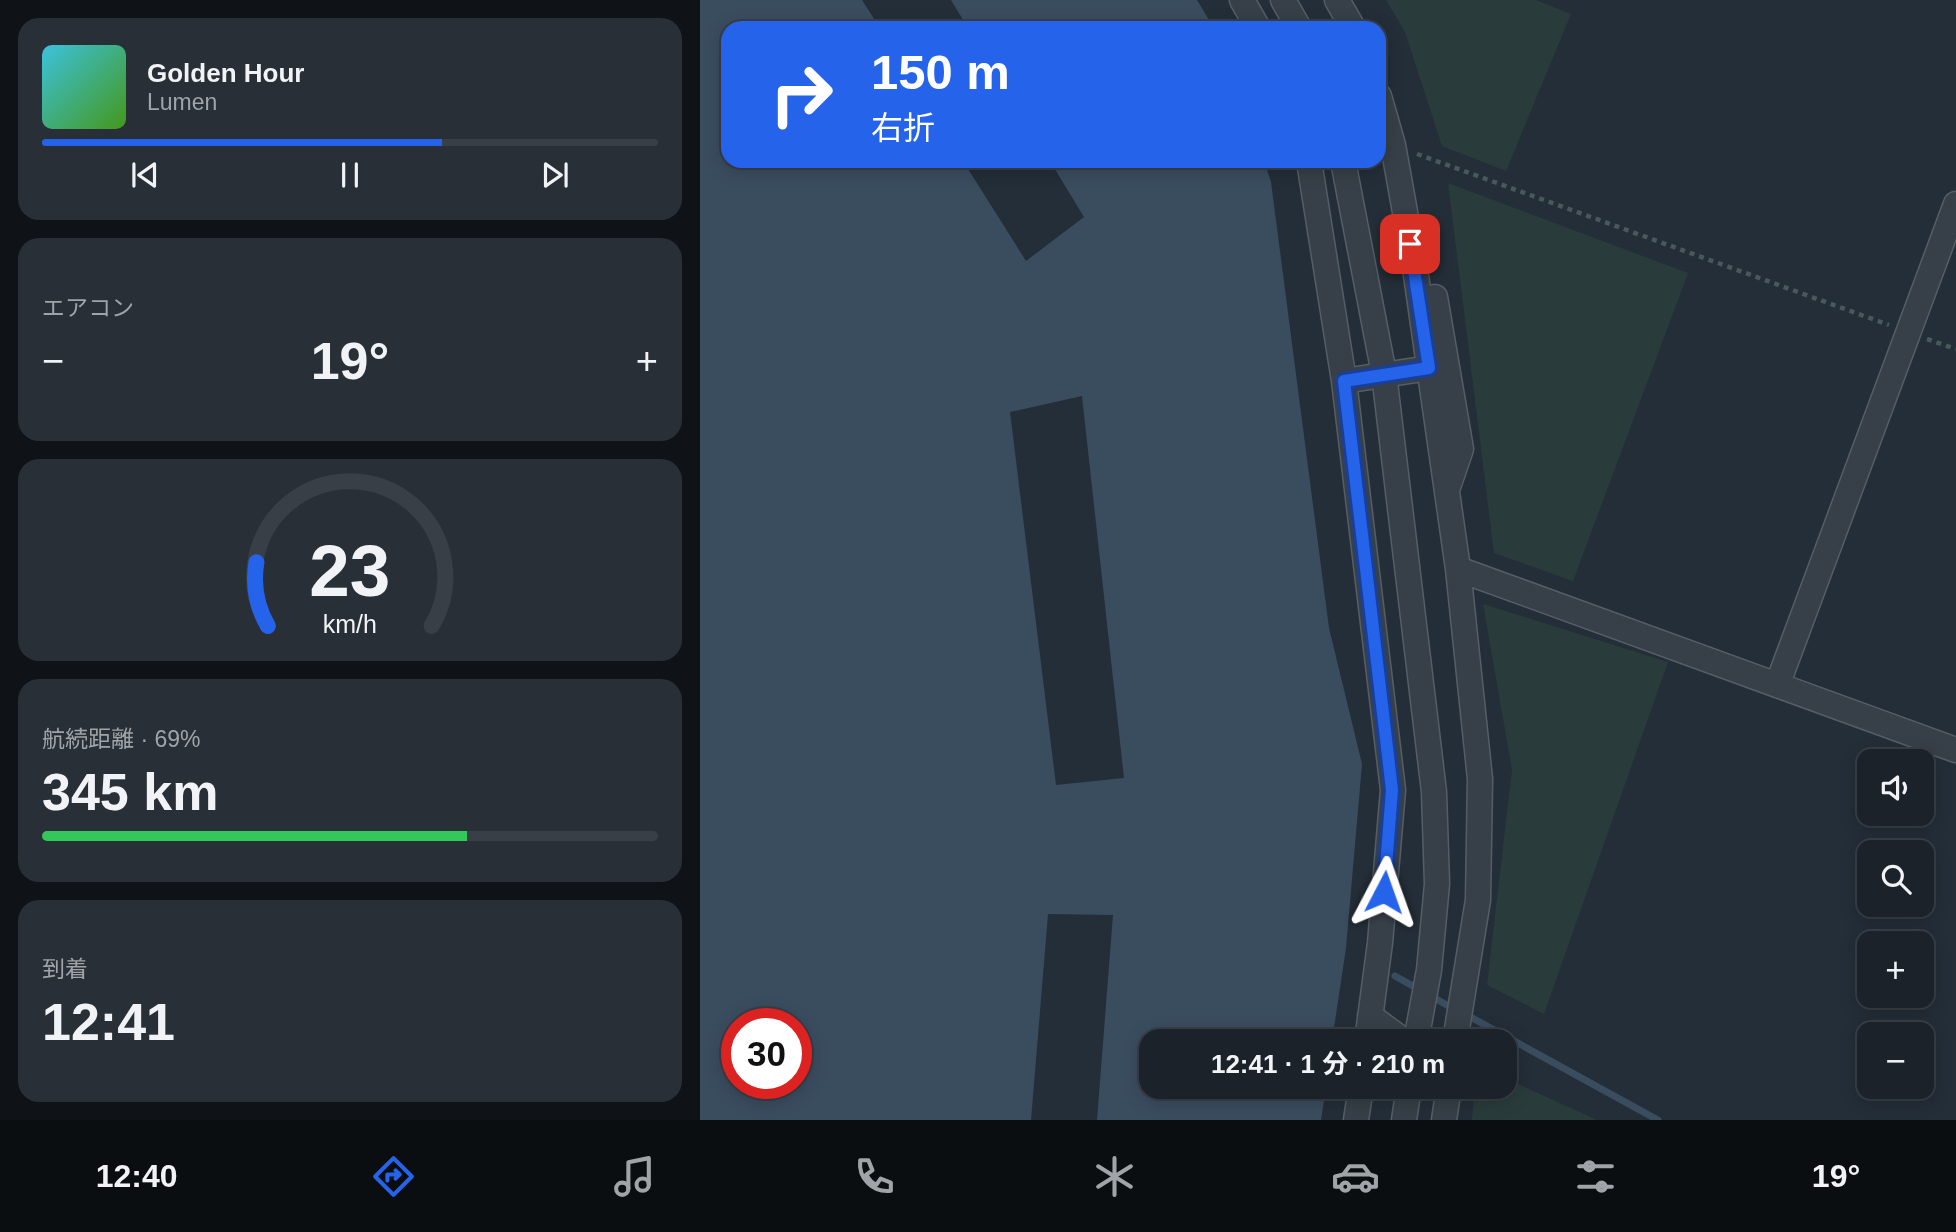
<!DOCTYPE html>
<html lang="ja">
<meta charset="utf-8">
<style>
:root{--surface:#1b222a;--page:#282f36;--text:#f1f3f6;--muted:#a0a4a8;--line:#393f47;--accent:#2563eb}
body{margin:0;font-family:Arial,"Noto Sans JP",sans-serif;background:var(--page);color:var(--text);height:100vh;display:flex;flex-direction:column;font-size:26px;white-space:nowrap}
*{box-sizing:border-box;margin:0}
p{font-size:23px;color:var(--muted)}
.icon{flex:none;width:38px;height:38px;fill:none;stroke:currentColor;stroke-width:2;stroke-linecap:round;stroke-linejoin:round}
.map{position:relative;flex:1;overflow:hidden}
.sheet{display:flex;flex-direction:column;gap:18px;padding:18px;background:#0f1317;width:700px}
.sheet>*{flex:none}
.guide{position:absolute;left:21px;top:21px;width:665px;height:147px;border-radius:21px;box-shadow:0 4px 18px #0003,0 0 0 2px var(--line);background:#2563eb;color:#fff;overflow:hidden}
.buttons{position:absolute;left:1157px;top:749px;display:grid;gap:14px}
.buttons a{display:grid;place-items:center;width:77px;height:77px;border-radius:14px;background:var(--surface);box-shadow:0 4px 18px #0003,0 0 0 2px var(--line);font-size:35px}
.speed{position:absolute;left:21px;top:1008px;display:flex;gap:14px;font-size:35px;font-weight:700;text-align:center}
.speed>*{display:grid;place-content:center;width:91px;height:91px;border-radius:50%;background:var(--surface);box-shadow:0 4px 18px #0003,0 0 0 2px var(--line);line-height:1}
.speed .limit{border:10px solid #d22;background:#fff;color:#111}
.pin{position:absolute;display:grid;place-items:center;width:60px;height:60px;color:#fff;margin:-30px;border-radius:14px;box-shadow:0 4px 10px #0006}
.me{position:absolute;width:77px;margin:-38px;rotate:4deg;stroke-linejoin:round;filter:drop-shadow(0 0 5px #0008)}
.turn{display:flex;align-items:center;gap:24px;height:147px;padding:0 35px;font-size:32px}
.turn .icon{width:91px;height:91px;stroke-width:2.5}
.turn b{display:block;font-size:49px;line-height:60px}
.big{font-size:52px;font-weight:700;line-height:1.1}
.sheet .tile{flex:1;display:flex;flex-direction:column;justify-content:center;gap:10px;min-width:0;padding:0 24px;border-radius:21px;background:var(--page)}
.sheet .dial{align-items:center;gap:0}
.dial svg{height:182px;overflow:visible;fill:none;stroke:var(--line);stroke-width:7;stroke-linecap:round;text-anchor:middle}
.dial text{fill:var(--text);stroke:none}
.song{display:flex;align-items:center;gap:21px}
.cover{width:84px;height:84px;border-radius:10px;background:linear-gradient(135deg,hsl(190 70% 55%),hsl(100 70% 35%))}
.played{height:7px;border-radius:4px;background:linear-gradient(90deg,var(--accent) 65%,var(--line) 65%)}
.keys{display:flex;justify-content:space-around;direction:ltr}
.heat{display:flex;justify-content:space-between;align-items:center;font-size:38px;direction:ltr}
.charge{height:10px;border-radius:5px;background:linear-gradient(90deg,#34c759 69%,var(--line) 0)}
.trip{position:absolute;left:439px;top:1029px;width:378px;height:70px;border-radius:21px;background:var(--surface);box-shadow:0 4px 18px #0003,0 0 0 2px var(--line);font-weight:700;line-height:70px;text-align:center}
.tabs{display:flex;height:112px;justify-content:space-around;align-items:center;background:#0b0e11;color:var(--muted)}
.tabs .icon{width:49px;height:49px}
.tabs .current{color:var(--accent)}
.tabs b{font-size:32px;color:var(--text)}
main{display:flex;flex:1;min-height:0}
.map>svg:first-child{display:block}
.green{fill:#293c3b}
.water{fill:#3a4d5f;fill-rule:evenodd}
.pier{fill:#242e38}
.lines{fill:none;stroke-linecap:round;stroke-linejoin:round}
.stream{stroke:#3a4d5f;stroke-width:7}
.minor-casing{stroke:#555e66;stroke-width:27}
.path{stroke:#47595a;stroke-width:4.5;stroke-dasharray:5 5;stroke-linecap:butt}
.minor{stroke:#374048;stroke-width:24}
.route-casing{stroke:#184099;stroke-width:18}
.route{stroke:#2563eb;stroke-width:12}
</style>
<main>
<section class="sheet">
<div class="tile">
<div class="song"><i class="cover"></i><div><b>Golden Hour</b><p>Lumen</p></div></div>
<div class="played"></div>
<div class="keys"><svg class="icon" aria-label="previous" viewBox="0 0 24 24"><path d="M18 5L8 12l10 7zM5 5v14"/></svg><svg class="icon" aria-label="pause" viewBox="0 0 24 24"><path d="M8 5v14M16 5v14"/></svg><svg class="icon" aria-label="next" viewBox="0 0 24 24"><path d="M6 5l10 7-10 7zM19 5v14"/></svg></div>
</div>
<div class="tile"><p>エアコン</p>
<div class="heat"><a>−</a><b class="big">19°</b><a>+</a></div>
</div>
<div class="tile dial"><svg viewBox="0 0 100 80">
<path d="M14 69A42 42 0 1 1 86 69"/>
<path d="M14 69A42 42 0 0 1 9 41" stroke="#2563eb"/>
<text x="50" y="56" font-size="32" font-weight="700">23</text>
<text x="50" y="72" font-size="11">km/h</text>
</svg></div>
<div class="tile"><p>航続距離 · 69%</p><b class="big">345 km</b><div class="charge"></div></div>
<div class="tile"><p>到着</p><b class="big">12:41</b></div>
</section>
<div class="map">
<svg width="1256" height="1120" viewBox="0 0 1256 1120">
<rect width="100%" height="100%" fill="#242e38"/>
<path class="green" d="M686 0H836L871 14 806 171 742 146 705 32Z
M748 183 988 273 873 581 794 553Z
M783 604 968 662 844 1014 787 985 812 770Z
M805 1078 897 1120H772L775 1087H805Z"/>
<path class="water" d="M0 0H497L514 28H28V161H564L571 182 629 628 662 764 646 948 632 1041H452V1087H626L621 1120H0ZM37 1024H96V1083H37Z"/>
<path class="pier" d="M162 0H251L268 28H180Z
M263 161H350L384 217 326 261Z
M382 396 424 778 356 785 310 412Z
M348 914 413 915 397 1120H331Z"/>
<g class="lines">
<path class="stream" d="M695 976 754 1009
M765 1014 958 1120"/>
<g class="minor-casing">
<path id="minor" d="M542 0 558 28
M583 0 599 28
M637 0 653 28
M679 96 693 145 715 268 758 569 780 779 778 900 755 1041
M609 161 644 381 693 790 680 943 667 1041
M643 161 684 374 734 792 737 884 729 970 716 1041
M735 297 761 449 748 487
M644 381 729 368
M758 569 1256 750
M1078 683 1256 204
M670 1016 704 1041
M656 1120 661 1087
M704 1120 709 1087
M744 1120 749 1087"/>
</g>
<path class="path" d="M717 154 1189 325
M1227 339 1256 349"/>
<use href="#minor" class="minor"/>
</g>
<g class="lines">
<g class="route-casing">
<path id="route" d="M684 892 692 790 644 381 729 368 710 244"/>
</g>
<use href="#route" class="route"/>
</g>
</svg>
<div class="buttons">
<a><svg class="icon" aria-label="sound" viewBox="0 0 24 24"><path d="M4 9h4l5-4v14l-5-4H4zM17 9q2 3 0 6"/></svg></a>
<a><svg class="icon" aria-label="search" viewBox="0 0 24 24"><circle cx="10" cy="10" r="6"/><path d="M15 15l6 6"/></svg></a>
<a>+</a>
<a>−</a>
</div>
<div class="speed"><div class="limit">30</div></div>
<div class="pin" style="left:710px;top:244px;background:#d93025"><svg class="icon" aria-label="arrive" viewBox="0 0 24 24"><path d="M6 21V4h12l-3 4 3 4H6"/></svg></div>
<svg class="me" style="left:684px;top:892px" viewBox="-20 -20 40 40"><path d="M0-17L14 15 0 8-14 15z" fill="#2563eb" stroke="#fff" stroke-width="4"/></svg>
<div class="trip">12:41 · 1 分 · 210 m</div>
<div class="guide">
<div class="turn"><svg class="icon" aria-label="right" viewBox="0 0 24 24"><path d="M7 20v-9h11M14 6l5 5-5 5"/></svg><div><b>150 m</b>右折</div></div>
</div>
</div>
</main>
<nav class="tabs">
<b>12:40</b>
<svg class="icon current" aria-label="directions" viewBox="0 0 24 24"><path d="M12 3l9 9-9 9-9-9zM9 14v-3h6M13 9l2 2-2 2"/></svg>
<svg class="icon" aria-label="music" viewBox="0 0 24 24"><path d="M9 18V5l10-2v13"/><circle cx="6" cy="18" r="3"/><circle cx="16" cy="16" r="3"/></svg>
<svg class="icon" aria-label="phone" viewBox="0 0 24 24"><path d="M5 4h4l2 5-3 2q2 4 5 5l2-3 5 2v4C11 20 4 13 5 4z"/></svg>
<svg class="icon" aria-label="climate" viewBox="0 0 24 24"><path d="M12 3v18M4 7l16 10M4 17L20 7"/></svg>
<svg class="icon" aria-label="car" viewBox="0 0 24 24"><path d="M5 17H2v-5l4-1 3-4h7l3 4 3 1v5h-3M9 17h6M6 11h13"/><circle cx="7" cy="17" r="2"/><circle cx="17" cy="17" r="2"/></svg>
<svg class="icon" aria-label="filters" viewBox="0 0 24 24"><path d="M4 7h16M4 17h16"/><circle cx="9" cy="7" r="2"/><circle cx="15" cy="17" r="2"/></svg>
<b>19°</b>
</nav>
